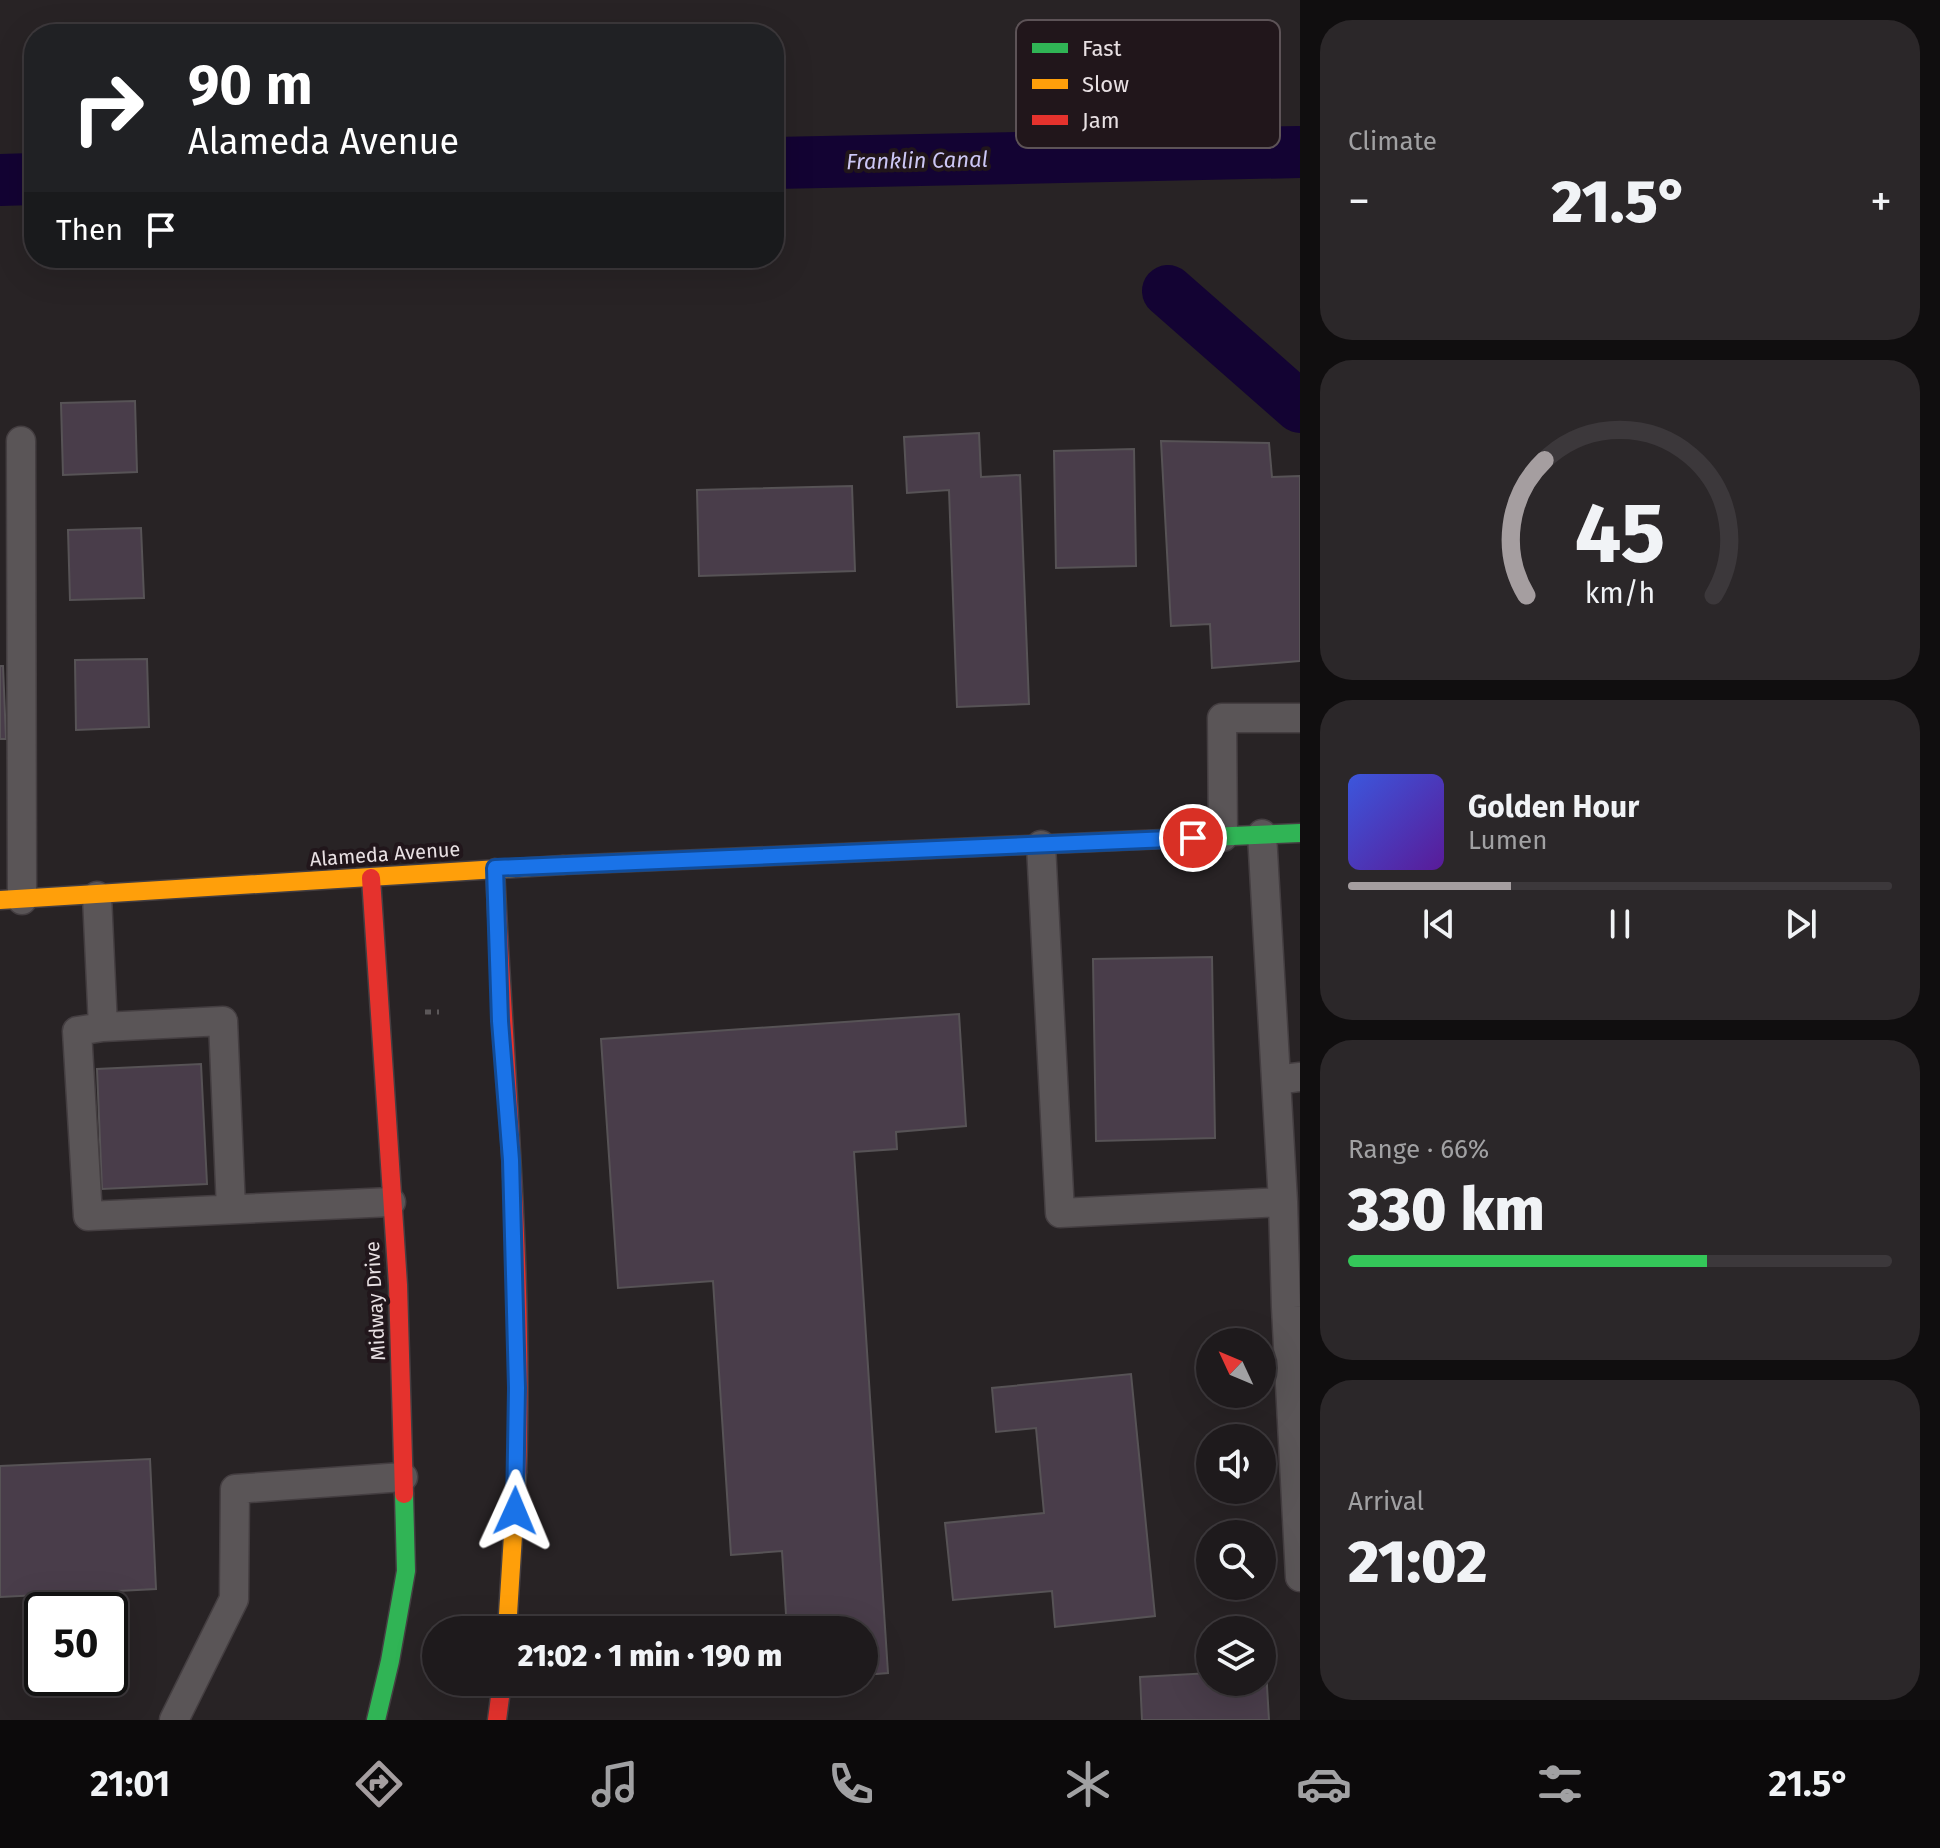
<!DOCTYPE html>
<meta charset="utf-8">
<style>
:root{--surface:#1e1a1c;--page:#2b2729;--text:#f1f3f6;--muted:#a1a1a3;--line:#3c383b;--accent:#a59ea0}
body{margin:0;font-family:"Fira Sans",sans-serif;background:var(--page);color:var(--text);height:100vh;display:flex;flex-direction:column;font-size:30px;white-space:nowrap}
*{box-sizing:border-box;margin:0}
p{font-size:26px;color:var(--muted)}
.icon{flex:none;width:44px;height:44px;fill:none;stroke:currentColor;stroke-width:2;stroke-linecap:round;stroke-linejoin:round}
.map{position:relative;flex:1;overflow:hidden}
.details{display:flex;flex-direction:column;gap:20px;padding:20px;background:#100e0f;width:640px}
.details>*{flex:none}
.banner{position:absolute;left:24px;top:24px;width:760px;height:244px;border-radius:32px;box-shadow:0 8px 32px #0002,0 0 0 2px var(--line);background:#202124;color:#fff;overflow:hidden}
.needle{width:52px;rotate:314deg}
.tools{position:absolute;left:1196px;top:1328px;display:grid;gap:16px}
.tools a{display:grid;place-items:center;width:80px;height:80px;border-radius:50%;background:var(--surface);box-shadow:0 8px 32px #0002,0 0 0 2px var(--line);font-size:40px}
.speed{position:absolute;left:24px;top:1592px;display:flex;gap:16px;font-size:40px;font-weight:700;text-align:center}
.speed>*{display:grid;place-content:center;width:104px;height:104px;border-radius:50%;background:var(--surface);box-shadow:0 8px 32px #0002,0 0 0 2px var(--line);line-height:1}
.speed .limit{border:4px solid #111;border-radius:12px;background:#fff;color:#111}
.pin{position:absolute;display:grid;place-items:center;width:68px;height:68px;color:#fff;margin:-34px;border:4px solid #fff;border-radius:50%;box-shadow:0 2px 8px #0007}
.me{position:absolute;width:88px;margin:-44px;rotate:1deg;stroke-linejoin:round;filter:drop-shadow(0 0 6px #0008)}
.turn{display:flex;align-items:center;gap:28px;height:168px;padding:0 32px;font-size:36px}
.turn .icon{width:104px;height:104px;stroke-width:2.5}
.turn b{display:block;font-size:56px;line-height:68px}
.then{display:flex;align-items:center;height:76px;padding:0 32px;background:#0003;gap:16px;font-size:30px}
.big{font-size:60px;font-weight:800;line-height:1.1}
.details .card{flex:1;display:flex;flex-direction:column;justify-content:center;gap:12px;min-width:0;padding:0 28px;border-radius:32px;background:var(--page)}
.details .dial{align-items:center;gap:0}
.dial svg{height:208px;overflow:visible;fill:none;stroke:var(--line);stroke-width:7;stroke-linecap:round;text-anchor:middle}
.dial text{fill:var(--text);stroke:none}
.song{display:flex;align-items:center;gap:24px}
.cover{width:96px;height:96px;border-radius:12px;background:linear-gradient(135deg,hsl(230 70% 55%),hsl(270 70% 35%))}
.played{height:8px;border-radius:4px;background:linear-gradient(90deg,var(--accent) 30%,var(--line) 30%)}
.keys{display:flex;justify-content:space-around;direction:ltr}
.heat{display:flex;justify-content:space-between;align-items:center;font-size:44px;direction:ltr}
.charge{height:12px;border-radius:6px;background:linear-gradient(90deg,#34c759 66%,var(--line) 0)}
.trip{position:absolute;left:422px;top:1616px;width:456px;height:80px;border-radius:40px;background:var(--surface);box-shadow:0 8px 32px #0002,0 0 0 2px var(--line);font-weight:800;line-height:80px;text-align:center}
.dock{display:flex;height:128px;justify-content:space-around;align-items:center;background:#0c0a0b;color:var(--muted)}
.dock .icon{width:56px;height:56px}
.dock .current{color:var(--accent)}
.dock b{font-size:36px;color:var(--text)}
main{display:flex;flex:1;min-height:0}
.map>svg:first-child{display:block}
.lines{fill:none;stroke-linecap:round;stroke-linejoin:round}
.canal{stroke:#130333;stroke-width:52}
.building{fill:#493d4a;stroke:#575356;stroke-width:2}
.lane-casing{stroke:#443e41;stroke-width:31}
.fast-casing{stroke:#443e41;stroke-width:21}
.slow-casing{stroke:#443e41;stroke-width:21}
.jam-casing{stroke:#443e41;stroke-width:21}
.path{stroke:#5c585a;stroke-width:5;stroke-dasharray:6 6;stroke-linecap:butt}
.lane{stroke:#5a5557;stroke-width:28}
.fast{stroke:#30b455;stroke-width:18}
.slow{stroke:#ff9f0a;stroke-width:18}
.jam{stroke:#e5322d;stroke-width:18}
.route-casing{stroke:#114b97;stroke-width:20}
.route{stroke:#1a73e8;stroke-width:14}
.labels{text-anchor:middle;stroke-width:8;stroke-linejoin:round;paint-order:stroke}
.street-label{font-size:20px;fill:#e8e0e3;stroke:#21161b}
.water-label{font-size:22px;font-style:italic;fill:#ccc7f5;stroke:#21161b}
.key{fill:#21161b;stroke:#5d5357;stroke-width:2}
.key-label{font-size:22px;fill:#e8e0e3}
</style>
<main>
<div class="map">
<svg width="1300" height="1720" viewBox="0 0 1300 1720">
<rect width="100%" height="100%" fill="#282325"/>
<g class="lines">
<path class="canal" d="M774 163 1300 152
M0 180 34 179
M1168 291 1300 407"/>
</g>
<path class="building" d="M135 401 137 472 63 475 61 403Z
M979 433 981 477 1020 475 1029 704 957 707 949 490 907 493 904 437Z
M1161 441 1269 443 1272 477 1300 476V661L1212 668 1210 624 1171 626Z
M1134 449 1136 566 1056 568 1054 451Z
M852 486 855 571 699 576 697 490Z
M141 528 144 598 70 600 68 530Z
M147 659 149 727 76 730 75 660Z
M0 666H3L6 739H0Z
M1212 957 1215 1138 1096 1141 1093 959Z
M959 1014 966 1126 896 1132 897 1149 854 1152 888 1673 864 1675V1630H787L782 1551 731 1555 713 1281 618 1288 601 1039Z
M201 1064 207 1184 102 1189 97 1069Z
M1131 1374 1155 1616 1055 1627 1052 1591 953 1600 945 1523 1044 1513 1036 1428 996 1432 992 1388Z
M150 1459 156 1589 0 1597V1466Z
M1266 1669 1269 1720H1142L1140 1677 1210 1673V1682H1262V1670Z"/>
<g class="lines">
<g class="lane-casing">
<path id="lane" d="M21 441 22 900
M1223 837 1222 718H1300
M1041 845 1060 1213 1283 1202 1262 834
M97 896 103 1027 223 1021 231 1209
M103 1027 77 1031 88 1216 391 1202
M1276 1080 1300 1077
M1283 1202 1286 1307 1300 1577
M174 1720 234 1599 235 1489 403 1477"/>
</g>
<g class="fast-casing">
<path id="fast" d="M889 851 1300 833
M376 1720 390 1661 406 1571 404 1494"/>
</g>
<g class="slow-casing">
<path id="slow" d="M0 900 563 865
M507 1630 517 1472"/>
</g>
<g class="jam-casing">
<path id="jam" d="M563 865 889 851
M495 868C504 1069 524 1271 517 1472
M371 878 398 1285 404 1494
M497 1720 502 1682"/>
</g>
<path class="path" d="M425 1012H439"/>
<use href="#lane" class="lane"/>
<use href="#fast" class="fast"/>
<use href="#slow" class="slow"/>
<use href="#jam" class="jam"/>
</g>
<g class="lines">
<g class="route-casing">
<path id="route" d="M515 1511 517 1388 511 1160 500 1021 495 868 1193 838"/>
</g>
<use href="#route" class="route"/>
</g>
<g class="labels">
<g class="street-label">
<text transform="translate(385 854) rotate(-4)" y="7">Alameda Avenue</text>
<text transform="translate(375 1301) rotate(-93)" y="7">Midway Drive</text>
</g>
<g class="water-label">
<text transform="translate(917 160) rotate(-1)" y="8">Franklin Canal</text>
</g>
</g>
<rect x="1016" y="20" width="264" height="128" rx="12" class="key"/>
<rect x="1032" y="43" width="36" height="10" fill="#30b455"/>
<rect x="1032" y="79" width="36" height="10" fill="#ff9f0a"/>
<rect x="1032" y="115" width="36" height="10" fill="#e5322d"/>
<g class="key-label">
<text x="1082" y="56">Fast</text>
<text x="1082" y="92">Slow</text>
<text x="1082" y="128">Jam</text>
</g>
</svg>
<div class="tools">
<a><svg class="needle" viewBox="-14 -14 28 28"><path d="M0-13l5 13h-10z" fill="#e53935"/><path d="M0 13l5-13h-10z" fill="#a1a1a3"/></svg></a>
<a><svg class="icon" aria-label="sound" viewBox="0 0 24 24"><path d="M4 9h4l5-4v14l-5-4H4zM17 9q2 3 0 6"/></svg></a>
<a><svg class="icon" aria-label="search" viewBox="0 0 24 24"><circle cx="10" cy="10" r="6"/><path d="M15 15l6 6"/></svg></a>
<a><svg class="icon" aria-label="layers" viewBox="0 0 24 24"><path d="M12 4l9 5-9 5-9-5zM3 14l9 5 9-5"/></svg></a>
</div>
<div class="speed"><div class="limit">50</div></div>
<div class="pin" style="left:1193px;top:838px;background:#d93025"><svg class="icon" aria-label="arrive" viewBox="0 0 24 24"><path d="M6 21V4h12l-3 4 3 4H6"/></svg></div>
<svg class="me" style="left:515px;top:1511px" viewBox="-20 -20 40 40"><path d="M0-17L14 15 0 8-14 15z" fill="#1a73e8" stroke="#fff" stroke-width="4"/></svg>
<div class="trip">21:02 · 1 min · 190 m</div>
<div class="banner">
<div class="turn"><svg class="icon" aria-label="right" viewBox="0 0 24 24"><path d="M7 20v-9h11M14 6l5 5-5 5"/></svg><div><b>90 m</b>Alameda Avenue</div></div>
<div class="then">Then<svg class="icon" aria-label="arrive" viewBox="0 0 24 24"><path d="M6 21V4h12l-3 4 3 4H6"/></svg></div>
</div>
</div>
<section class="details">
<div class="card"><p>Climate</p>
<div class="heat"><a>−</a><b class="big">21.5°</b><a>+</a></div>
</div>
<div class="card dial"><svg viewBox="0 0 100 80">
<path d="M14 69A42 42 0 1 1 86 69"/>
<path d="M14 69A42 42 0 0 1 21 17" stroke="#a59ea0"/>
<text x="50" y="56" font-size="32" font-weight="700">45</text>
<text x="50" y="72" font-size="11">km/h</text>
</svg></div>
<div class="card">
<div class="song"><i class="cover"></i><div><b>Golden Hour</b><p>Lumen</p></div></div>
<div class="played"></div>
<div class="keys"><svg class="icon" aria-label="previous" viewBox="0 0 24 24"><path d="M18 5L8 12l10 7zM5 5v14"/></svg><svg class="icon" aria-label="pause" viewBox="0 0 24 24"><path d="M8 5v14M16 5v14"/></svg><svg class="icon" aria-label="next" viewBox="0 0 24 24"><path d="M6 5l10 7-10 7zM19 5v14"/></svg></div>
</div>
<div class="card"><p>Range · 66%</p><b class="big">330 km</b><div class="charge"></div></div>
<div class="card"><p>Arrival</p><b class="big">21:02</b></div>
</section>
</main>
<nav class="dock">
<b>21:01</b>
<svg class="icon current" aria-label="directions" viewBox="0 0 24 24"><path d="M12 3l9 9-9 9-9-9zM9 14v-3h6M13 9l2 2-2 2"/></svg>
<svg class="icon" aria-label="music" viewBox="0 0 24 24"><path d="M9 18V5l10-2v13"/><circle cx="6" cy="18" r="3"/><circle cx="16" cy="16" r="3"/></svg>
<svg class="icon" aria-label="phone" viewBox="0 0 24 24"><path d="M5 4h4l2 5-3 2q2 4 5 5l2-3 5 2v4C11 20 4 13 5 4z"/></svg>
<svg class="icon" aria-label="climate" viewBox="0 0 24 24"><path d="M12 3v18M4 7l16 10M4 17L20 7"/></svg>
<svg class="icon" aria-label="car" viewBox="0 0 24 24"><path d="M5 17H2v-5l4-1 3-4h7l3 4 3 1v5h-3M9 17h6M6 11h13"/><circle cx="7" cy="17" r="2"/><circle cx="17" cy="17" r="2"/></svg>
<svg class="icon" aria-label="filters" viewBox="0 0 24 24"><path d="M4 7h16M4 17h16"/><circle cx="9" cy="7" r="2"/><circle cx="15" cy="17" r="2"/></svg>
<b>21.5°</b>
</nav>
